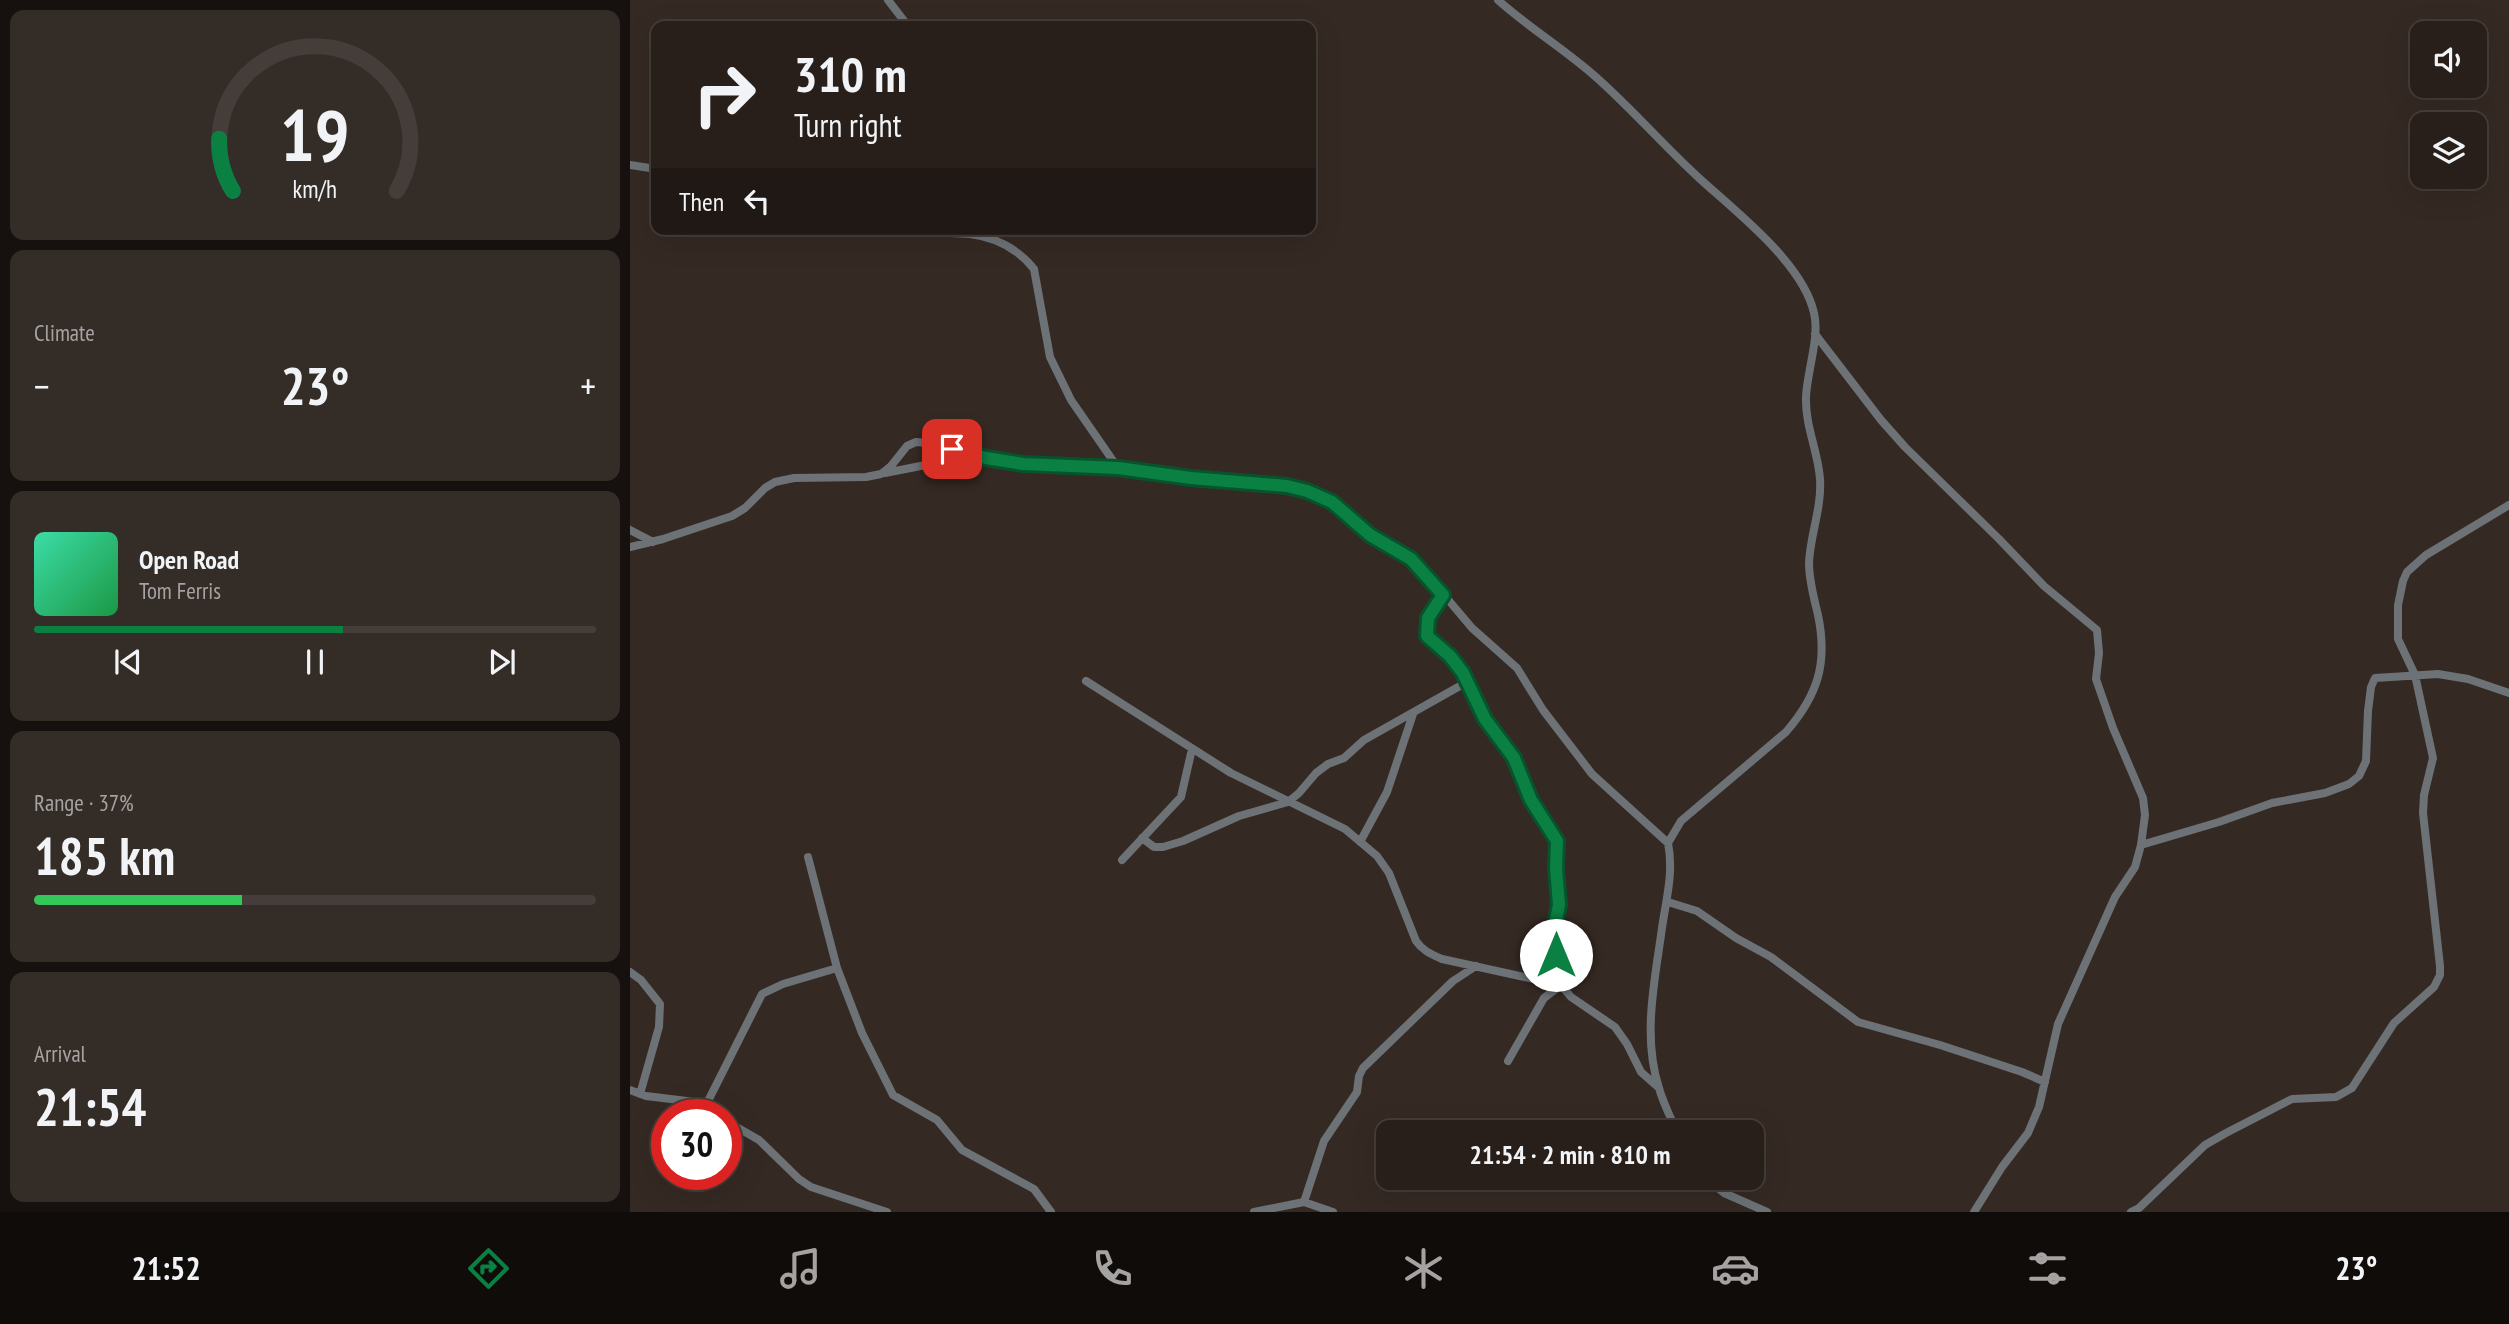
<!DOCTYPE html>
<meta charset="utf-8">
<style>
:root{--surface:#281f1a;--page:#342c27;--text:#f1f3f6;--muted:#a5a2a2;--line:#443d39;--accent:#0b8043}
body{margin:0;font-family:"PT Sans Narrow",sans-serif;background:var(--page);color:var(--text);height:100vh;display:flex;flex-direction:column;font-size:26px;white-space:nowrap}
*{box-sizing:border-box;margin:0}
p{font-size:23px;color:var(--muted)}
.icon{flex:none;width:38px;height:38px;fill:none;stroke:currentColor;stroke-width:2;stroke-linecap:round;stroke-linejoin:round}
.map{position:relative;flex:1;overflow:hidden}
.drawer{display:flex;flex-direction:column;gap:10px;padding:10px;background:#16110e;width:630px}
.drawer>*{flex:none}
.top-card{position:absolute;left:21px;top:21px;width:665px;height:214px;border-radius:14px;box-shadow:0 7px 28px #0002,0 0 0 2px var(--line);background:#281f1a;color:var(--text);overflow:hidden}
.fabs{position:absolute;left:1780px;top:21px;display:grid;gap:14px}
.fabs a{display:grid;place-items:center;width:77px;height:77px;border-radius:14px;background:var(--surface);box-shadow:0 7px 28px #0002,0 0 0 2px var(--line);font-size:35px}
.speed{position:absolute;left:21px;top:1099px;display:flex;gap:14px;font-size:35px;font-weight:700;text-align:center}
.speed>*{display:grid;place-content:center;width:91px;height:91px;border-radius:50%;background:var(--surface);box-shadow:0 7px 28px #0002,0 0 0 2px var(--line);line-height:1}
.speed .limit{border:10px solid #d22;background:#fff;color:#111}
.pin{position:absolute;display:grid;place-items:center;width:60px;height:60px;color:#fff;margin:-30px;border-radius:14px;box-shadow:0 4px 10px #0006}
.me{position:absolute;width:77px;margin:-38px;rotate:0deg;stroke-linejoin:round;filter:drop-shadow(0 0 5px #0008)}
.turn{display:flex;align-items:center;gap:24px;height:147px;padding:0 28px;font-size:32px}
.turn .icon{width:91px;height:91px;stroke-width:2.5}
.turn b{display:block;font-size:49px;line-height:60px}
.then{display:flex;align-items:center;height:66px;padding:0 28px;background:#0003;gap:14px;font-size:26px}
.big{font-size:52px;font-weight:700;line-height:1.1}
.drawer .widget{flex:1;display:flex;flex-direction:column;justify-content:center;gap:10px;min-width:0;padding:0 24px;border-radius:14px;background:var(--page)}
.drawer .dial{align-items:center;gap:0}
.dial svg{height:182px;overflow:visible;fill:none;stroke:var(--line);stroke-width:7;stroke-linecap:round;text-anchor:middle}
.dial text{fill:var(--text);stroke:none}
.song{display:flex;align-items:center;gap:21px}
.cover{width:84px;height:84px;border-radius:10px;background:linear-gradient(135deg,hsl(160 70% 55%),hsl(140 70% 35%))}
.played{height:7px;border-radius:4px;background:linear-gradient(90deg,var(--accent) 55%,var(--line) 55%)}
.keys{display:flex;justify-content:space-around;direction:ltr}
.heat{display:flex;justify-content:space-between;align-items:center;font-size:38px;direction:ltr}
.charge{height:10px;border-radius:5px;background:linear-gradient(90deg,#34c759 37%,var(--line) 0)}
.trip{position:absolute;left:746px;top:1120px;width:388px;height:70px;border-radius:14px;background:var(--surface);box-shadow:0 7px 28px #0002,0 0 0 2px var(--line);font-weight:700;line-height:70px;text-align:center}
.menu{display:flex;height:112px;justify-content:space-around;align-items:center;background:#100c0a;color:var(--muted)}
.menu .icon{width:49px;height:49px}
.menu .on{color:var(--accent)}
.menu b{font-size:32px;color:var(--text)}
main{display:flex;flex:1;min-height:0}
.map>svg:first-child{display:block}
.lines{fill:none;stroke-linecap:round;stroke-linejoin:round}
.minor{stroke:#6c7276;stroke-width:8}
.route-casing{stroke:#07532c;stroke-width:18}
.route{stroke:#0b8043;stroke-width:12}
</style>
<main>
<section class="drawer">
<div class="widget dial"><svg viewBox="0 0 100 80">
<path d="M14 69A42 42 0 1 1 86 69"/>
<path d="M14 69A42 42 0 0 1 8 46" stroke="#0b8043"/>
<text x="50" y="56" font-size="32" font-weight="700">19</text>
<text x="50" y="72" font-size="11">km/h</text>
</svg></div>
<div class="widget"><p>Climate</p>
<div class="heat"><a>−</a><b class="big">23°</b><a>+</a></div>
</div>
<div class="widget">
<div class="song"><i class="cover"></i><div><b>Open Road</b><p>Tom Ferris</p></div></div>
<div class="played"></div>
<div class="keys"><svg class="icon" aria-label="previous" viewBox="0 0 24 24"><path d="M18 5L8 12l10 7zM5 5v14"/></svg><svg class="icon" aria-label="pause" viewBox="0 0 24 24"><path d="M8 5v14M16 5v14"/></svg><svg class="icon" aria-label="next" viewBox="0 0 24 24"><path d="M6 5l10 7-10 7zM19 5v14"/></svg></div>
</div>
<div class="widget"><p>Range · 37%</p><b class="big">185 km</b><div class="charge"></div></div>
<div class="widget"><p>Arrival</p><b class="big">21:54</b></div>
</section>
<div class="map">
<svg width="1879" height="1212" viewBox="0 0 1879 1212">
<rect width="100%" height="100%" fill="#352923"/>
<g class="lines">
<path class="minor" d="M258 0 278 26
M868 0C899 28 936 50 967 78 1003 110 1034 146 1069 178 1106 212 1173 263 1184 313 1190 337 1177 371 1176 397 1175 426 1188 451 1190 479 1192 508 1180 535 1179 563 1179 581 1184 598 1188 615 1198 663 1188 695 1156 732L1051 821 1038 843
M0 165 26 169
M300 229C313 234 326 233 340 234 365 237 388 249 404 269L420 357 441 400 488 468
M1185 334 1251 420 1275 447 1369 539 1414 586 1467 630 1469 653 1466 679 1483 728 1513 798 1515 815 1511 845 1505 867 1485 897 1428 1024 1409 1107 1398 1133 1372 1167 1344 1212
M255 473 311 462 350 459
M0 530 23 542
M0 547 33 539 102 516 115 508 135 488 145 482 164 478 236 477 251 474 261 466 277 446 286 442 308 444 369 461 419 466 488 468 561 478 657 486 677 491 702 502 740 535 773 553 793 570 842 628 887 668 913 710 962 774 1038 843C1044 872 1036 900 1032 928 1025 980 1012 1036 1029 1088 1033 1103 1041 1118 1047 1132
M813 595 798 618 797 636 820 656 833 673 848 707 884 758 901 800 927 841 926 868 929 905 924 930 931 985 941 997 985 1027 997 1044 1011 1072 1028 1087
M456 681 601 773 715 829 747 856 759 873 786 941C793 951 801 954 812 959L931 985
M512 838 524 847H533L553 841 609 816 658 802 669 793 686 773 698 764 714 758 734 740 837 682
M730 842 757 792 783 714
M1511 845 1589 822 1642 803 1695 793 1719 784 1729 776 1736 761 1738 711 1741 687 1745 678 1808 674 1838 679 1879 693
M178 857 207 968 232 1033 263 1095 307 1120 332 1150 404 1189 421 1212
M492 860 551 797 562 749
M1038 902 1067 911 1106 938 1141 957 1228 1022 1310 1045 1392 1072 1415 1082
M0 972 11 980 30 1004 29 1027 10 1094
M878 1061 914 998 931 985
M0 1090 16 1096 65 1102 86 1115
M75 1107 132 994 153 984 207 968
M96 1121 129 1140 169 1179 181 1187 257 1212
M1076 1178 1094 1193 1137 1212
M674 1202 694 1141 727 1092 729 1076 733 1068 823 981 846 966
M624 1212 674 1202 703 1212
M1501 1212 1509 1208 1575 1145 1596 1133 1662 1099 1706 1097 1722 1088 1764 1023 1804 987 1810 975V966L1793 813 1794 795 1803 758 1785 675 1768 639V605L1773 581 1777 572 1796 555 1879 505"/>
</g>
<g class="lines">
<g class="route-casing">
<path id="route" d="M322 449 356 458 393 464 488 468 561 478 657 486 677 491 702 502 740 535 781 559 813 595 798 618 797 636 820 656 833 673 855 719 884 758 901 800 927 841 926 868 929 905 924 930 926 955"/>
</g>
<use href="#route" class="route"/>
</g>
</svg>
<div class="fabs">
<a><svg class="icon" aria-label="sound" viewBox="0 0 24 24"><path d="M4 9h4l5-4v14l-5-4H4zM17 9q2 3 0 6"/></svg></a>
<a><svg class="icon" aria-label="layers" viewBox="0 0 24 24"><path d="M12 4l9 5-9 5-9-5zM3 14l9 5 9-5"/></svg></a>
</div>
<div class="speed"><div class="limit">30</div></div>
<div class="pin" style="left:322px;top:449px;background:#d93025"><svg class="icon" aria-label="arrive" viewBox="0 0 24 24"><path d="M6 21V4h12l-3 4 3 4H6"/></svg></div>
<svg class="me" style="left:926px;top:955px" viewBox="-20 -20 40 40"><circle r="19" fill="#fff"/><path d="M0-13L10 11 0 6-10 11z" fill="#0b8043"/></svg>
<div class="trip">21:54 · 2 min · 810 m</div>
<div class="top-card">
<div class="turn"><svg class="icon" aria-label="right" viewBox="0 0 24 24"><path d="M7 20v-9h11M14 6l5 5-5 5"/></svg><div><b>310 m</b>Turn right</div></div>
<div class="then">Then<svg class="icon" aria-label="left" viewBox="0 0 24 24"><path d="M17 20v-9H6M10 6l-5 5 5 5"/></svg></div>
</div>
</div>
</main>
<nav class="menu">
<b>21:52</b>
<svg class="icon on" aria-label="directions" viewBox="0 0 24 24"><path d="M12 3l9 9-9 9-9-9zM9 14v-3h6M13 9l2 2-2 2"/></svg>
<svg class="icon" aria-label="music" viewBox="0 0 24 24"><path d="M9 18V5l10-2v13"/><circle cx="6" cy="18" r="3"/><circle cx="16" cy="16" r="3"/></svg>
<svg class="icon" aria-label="phone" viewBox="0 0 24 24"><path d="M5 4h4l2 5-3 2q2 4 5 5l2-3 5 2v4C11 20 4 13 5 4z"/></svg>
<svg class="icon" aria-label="climate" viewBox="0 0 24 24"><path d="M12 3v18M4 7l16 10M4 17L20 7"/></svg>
<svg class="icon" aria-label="car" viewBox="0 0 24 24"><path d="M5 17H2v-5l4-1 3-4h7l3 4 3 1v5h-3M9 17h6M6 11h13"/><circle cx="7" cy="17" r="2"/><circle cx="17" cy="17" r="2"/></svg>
<svg class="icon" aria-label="filters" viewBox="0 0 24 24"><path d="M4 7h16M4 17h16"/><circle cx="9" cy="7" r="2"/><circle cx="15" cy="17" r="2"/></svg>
<b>23°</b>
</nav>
